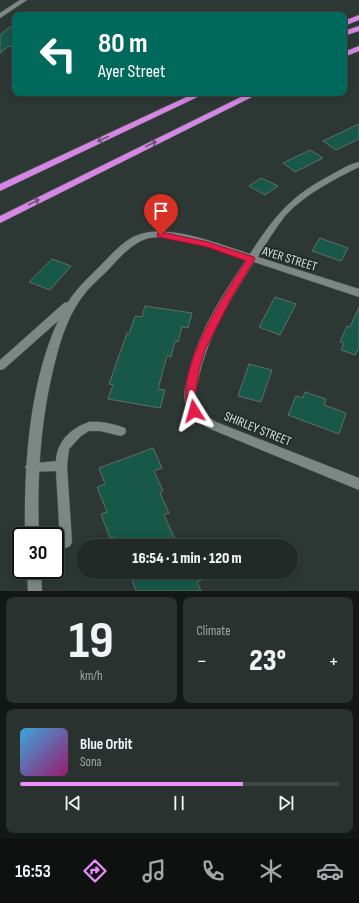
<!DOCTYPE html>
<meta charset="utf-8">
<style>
:root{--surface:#222a27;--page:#2a322f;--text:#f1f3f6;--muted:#a2a7a7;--line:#3f4644;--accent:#eb8dfc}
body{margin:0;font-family:"Sofia Sans Condensed",sans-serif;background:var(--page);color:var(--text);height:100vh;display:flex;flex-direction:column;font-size:15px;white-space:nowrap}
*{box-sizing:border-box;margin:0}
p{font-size:13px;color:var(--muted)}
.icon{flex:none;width:22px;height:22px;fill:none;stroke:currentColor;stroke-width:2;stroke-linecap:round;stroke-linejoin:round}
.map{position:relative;height:591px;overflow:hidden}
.drawer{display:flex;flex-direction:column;gap:6px;padding:6px;background:#131715;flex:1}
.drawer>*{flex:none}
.top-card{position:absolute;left:12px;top:12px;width:335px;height:84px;border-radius:8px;box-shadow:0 2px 10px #0003,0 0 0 1px var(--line);background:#00695c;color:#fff;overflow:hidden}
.speed{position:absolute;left:12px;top:527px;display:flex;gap:8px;font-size:20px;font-weight:700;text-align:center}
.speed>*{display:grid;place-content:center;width:52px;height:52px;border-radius:50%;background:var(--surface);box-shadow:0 2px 10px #0003,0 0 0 1px var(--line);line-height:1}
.speed .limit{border:2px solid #111;border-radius:6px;background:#fff;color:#111}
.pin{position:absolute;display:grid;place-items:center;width:34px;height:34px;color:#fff;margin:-41px -17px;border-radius:50% 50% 50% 0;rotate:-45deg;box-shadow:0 0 4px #0007}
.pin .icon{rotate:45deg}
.me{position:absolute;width:44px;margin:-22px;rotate:352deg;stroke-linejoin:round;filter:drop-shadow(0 0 3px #0008)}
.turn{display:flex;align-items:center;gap:14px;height:84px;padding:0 20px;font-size:18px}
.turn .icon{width:52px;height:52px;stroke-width:2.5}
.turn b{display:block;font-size:28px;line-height:34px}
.big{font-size:30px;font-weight:800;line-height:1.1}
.drawer .widget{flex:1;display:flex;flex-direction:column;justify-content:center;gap:6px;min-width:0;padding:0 14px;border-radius:8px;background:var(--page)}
.drawer .dial{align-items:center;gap:0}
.dial b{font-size:52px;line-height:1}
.song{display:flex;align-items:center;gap:12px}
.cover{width:48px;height:48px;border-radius:6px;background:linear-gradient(135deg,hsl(200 70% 55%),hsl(320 70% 35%))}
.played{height:4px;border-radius:2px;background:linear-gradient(90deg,var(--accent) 70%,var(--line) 70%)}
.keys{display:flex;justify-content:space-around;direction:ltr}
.heat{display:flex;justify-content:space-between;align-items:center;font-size:22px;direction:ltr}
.drawer .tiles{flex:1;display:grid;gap:6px;grid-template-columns:1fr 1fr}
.widget:last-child{grid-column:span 2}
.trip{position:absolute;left:76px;top:539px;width:222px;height:40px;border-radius:20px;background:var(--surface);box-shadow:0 2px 10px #0003,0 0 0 1px var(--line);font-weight:800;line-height:40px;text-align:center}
.menu{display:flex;height:64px;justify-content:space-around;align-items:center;background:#0e1110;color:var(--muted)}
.menu .icon{width:28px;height:28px}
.menu .active{color:var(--accent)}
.menu b{font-size:18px;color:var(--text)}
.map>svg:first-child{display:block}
.building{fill:#185849;stroke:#616d69}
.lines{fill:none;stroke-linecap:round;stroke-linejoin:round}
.lane-casing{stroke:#4c5552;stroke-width:1}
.street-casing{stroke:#4c5552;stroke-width:1}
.secondary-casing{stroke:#4c5552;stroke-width:1}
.highway-casing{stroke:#4c5552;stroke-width:1}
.lane{fill:#7b8884;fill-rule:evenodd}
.street{fill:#7b8884;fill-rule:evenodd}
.secondary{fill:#7b8884;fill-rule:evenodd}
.highway{fill:#d687e5;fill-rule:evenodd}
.oneway{stroke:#6b5275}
.route{fill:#e11d48;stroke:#92132f}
.labels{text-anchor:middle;stroke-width:4;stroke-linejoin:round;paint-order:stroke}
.street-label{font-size:13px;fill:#d9e0dd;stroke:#232e2a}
</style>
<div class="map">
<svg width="359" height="591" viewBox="0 0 359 591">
<rect width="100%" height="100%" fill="#2d3834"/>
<path class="building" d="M15 23V48L9 46 0 53V35Z
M359 124V139L336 150 323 141Z
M310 150 323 158 295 172 283 163Z
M261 178 278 186 265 195 249 186Z
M320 238 348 248 341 261 312 251Z
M52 259 71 266 50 290 29 282Z
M275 297 296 304 280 335 259 327Z
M145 306 192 313 188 328 182 327 178 342 175 341 171 357 167 356 158 389 165 390 160 408 108 399 113 385 109 384 127 333 129 334 135 316 142 317Z
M359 307V348L355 355 341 350 344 343 340 342 347 326 350 327Z
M249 364 272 370 261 402 238 396Z
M305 392 326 399 324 405 346 413 339 434 288 415 296 396 303 398Z
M153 448 162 468 154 471 163 491 160 493 169 513 164 515 178 546H116L113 537 110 538 101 514 107 512 97 487 105 484 99 468Z
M129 572H219L197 582 201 591H136Z"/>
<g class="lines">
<g class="lane-casing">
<path id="lane" d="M89 422C101 421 114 424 125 428L126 431 125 434 121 436 100 431H89L81 436 69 449 67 466 72 542 70 546 66 548 62 546 60 542 56 471 31 472 27 470 25 467 27 464 56 461C57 441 71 428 89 422Z"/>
</g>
<g class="street-casing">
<path id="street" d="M359 162V167C333 180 305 194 285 216 275 229 266 243 258 257L359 289V297L254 262C230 300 207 337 198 381 196 389 194 398 198 406 201 413 210 417 216 422L359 478V490L208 428C198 422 189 416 186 404 183 396 185 388 187 380 196 336 221 297 246 260 221 251 175 233 149 238 133 242 120 257 109 269 99 279 88 288 80 300 65 322 59 346 53 370 40 425 37 480 39 536H25C24 467 29 384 58 321L4 369 0 370V360L64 303 68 302C77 288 89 277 101 265 111 255 120 244 133 237 165 221 218 244 250 254 274 217 290 196 331 175 340 170 349 164 359 162Z
M27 570H41L42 591H28Z"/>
</g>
<g class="secondary-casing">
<path id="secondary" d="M20 0H27L0 18V13Z"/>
</g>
<g class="highway-casing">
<path id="highway" d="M359 15V20L344 26V21Z
M359 26V31L344 36V31Z
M359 46V51L344 57V52Z
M195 93H206L0 191V184Z
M249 93H260L0 223V216Z"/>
</g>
<use href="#lane" class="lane"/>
<use href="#street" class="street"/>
<use href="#secondary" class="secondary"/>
<use href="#highway" class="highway"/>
</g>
<defs><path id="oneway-shaft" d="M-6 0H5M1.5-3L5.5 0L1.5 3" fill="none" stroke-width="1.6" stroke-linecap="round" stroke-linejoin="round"/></defs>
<g class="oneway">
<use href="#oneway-shaft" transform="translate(103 139) rotate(155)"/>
<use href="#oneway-shaft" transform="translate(151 144) rotate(-26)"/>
<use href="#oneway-shaft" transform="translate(34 202) rotate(-28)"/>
</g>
<path class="route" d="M161 232 208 242 254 257 255 259 233 295 205 350 199 370 195 398 199 411 197 414 194 415 190 414C170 375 225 294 246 261L207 247 158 237 157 235 158 233Z"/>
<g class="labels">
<g class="street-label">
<text transform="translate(290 258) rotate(17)" y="5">AYER STREET</text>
<text transform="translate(258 428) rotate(22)" y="5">SHIRLEY STREET</text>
</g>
</g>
</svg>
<div class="speed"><div class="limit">30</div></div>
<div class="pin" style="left:161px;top:235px;background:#d93025"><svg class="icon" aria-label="arrive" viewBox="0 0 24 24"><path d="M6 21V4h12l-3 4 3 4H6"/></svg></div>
<svg class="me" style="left:194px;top:411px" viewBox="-20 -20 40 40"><path d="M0-17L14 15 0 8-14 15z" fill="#e11d48" stroke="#fff" stroke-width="4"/></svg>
<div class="trip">16:54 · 1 min · 120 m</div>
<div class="top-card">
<div class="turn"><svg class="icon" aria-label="left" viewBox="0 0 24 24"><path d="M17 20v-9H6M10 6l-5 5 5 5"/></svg><div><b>80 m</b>Ayer Street</div></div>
</div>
</div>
<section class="drawer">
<div class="tiles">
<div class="widget dial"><b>19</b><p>km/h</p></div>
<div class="widget"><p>Climate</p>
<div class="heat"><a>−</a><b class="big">23°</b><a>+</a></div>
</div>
<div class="widget">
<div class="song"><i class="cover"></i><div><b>Blue Orbit</b><p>Sona</p></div></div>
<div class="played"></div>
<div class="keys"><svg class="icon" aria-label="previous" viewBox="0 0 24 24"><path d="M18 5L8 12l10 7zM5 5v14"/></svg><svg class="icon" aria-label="pause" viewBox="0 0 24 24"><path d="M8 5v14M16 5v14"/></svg><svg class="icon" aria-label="next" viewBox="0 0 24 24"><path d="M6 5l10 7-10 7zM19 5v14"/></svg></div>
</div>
</div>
</section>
<nav class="menu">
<b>16:53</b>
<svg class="icon active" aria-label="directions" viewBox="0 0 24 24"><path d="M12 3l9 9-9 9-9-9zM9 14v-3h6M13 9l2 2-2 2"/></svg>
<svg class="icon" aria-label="music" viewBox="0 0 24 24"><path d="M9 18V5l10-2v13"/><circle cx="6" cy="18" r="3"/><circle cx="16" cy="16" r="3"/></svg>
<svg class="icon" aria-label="phone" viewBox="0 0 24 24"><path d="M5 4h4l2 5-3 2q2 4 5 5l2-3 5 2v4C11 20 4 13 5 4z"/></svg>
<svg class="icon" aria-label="climate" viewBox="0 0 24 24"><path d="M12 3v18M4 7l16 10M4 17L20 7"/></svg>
<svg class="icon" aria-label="car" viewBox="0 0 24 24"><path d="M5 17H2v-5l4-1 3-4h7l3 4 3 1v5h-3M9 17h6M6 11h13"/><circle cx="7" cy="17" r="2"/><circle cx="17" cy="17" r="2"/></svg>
</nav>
